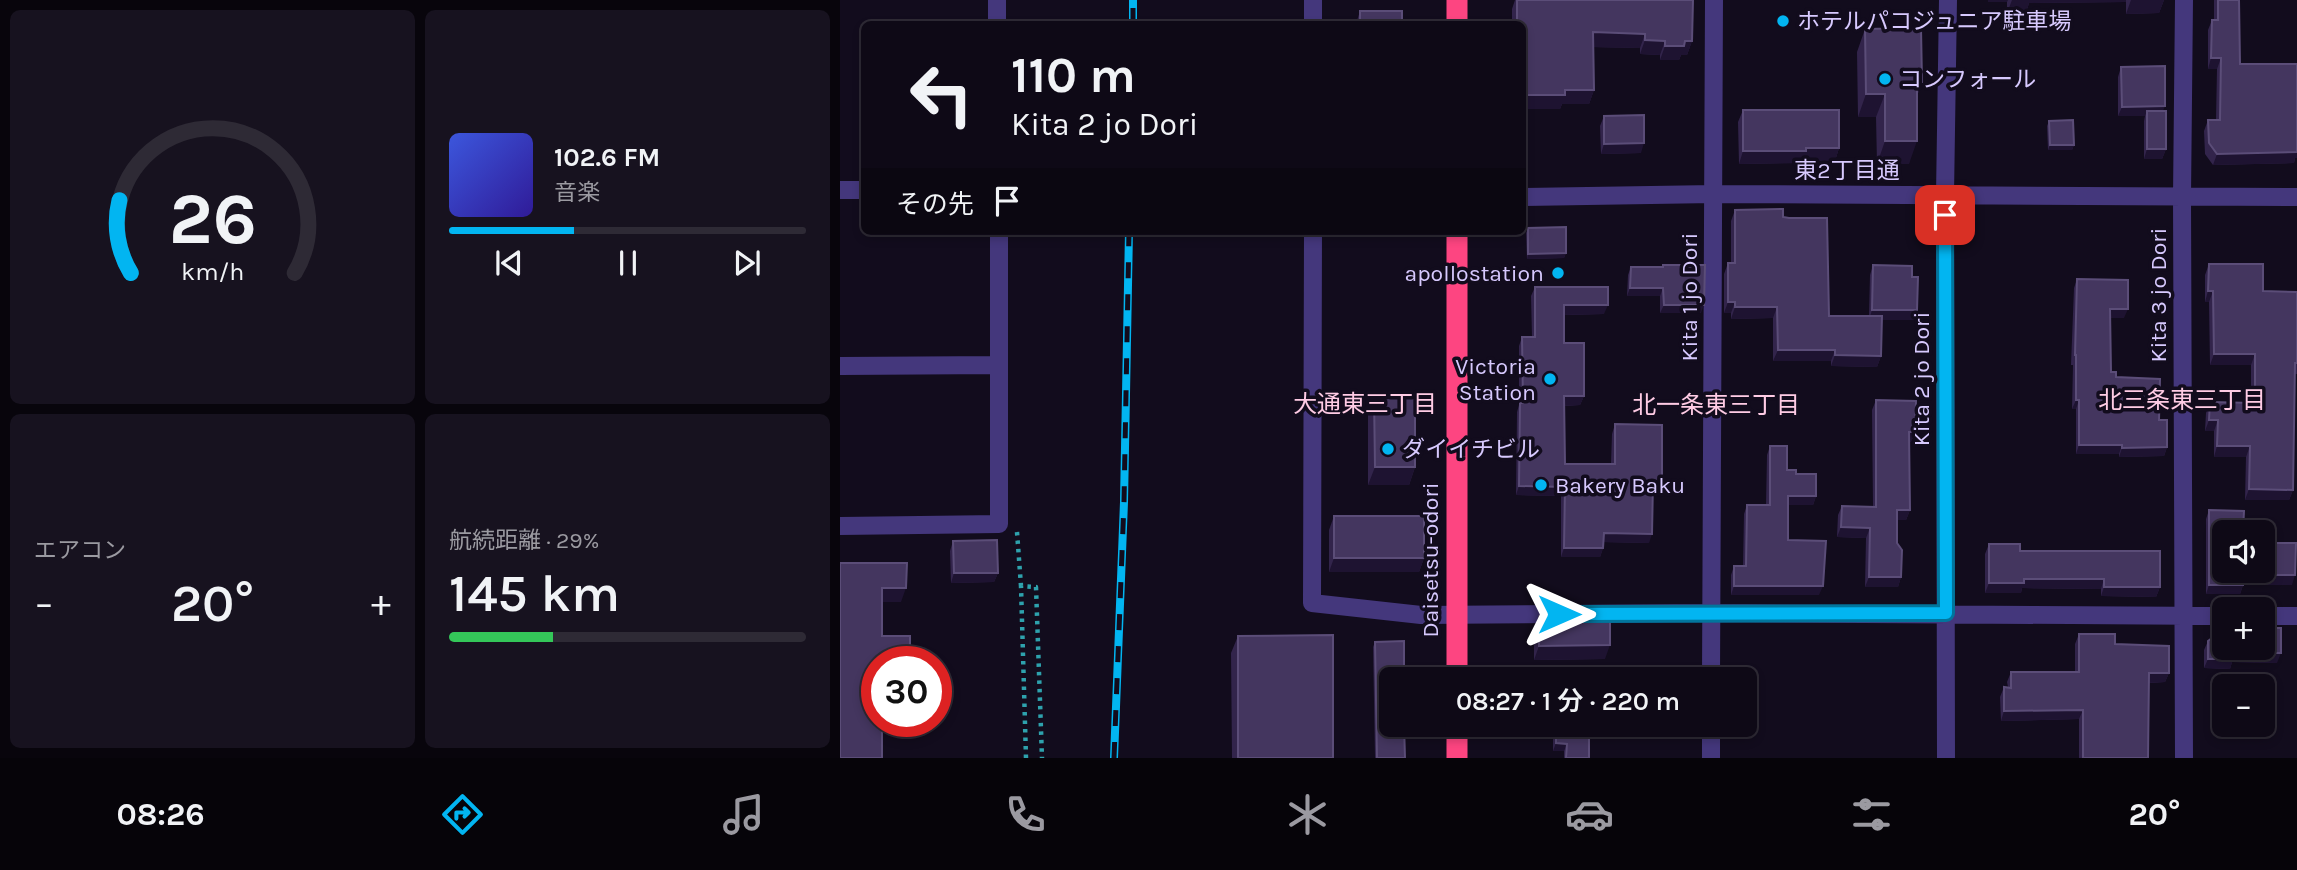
<!DOCTYPE html>
<html lang="ja">
<meta charset="utf-8">
<style>
:root{--surface:#0e0916;--page:#17121f;--text:#f1f3f6;--muted:#9b9aa1;--line:#2e2a35;--accent:#02b5f1}
body{margin:0;font-family:Karla,"Noto Sans JP",sans-serif;background:var(--page);color:var(--text);height:100vh;display:flex;flex-direction:column;font-size:26px;white-space:nowrap}
*{box-sizing:border-box;margin:0}
p{font-size:23px;color:var(--muted)}
.icon{flex:none;width:38px;height:38px;fill:none;stroke:currentColor;stroke-width:2;stroke-linecap:round;stroke-linejoin:round}
.map{position:relative;flex:1;overflow:hidden}
.side{display:flex;flex-direction:column;gap:10px;padding:10px;background:#08050c;width:840px}
.side>*{flex:none}
.hud{position:absolute;left:21px;top:21px;width:665px;height:214px;border-radius:10px;box-shadow:0 4px 10px #0003,0 0 0 2px var(--line);background:#0e0916;color:var(--text);overflow:hidden}
.buttons{position:absolute;left:1372px;top:520px;display:grid;gap:14px}
.buttons a{display:grid;place-items:center;width:63px;height:63px;border-radius:10px;background:var(--surface);box-shadow:0 4px 10px #0003,0 0 0 2px var(--line);font-size:35px}
.speed{position:absolute;left:21px;top:646px;display:flex;gap:14px;font-size:35px;font-weight:700;text-align:center}
.speed>*{display:grid;place-content:center;width:91px;height:91px;border-radius:50%;background:var(--surface);box-shadow:0 4px 10px #0003,0 0 0 2px var(--line);line-height:1}
.speed .limit{border:10px solid #d22;background:#fff;color:#111}
.pin{position:absolute;display:grid;place-items:center;width:60px;height:60px;color:#fff;margin:-30px;border-radius:14px;box-shadow:0 4px 10px #0006}
.me{position:absolute;width:77px;margin:-38px;rotate:90deg;stroke-linejoin:round;filter:drop-shadow(0 0 5px #0008)}
.turn{display:flex;align-items:center;gap:24px;height:147px;padding:0 35px;font-size:32px}
.turn .icon{width:91px;height:91px;stroke-width:2.5}
.turn b{display:block;font-size:49px;line-height:60px}
.then{display:flex;align-items:center;height:66px;padding:0 35px;background:#0003;gap:14px;font-size:26px}
.big{font-size:52px;font-weight:600;line-height:1.1}
.side .card{flex:1;display:flex;flex-direction:column;justify-content:center;gap:10px;min-width:0;padding:0 24px;border-radius:10px;background:var(--page)}
.side .dial{align-items:center;gap:0}
.dial svg{height:182px;overflow:visible;fill:none;stroke:var(--line);stroke-width:7;stroke-linecap:round;text-anchor:middle}
.dial text{fill:var(--text);stroke:none}
.song{display:flex;align-items:center;gap:21px}
.cover{width:84px;height:84px;border-radius:10px;background:linear-gradient(135deg,hsl(230 70% 55%),hsl(250 70% 35%))}
.played{height:7px;border-radius:4px;background:linear-gradient(90deg,var(--accent) 35%,var(--line) 35%)}
.keys{display:flex;justify-content:space-around;direction:ltr}
.heat{display:flex;justify-content:space-between;align-items:center;font-size:38px;direction:ltr}
.charge{height:10px;border-radius:5px;background:linear-gradient(90deg,#34c759 29%,var(--line) 0)}
.side .tiles{flex:1;display:grid;gap:10px;grid-template-columns:repeat(2,1fr)}
.trip{position:absolute;left:539px;top:667px;width:378px;height:70px;border-radius:10px;background:var(--surface);box-shadow:0 4px 10px #0003,0 0 0 2px var(--line);font-weight:600;line-height:70px;text-align:center}
.tabs{display:flex;height:112px;justify-content:space-around;align-items:center;background:#060409;color:var(--muted)}
.tabs .icon{width:49px;height:49px}
.tabs .active{color:var(--accent)}
.tabs b{font-size:32px;color:var(--text)}
main{display:flex;flex:1;min-height:0}
.map>svg:first-child{display:block}
.lines{fill:none;stroke-linecap:round;stroke-linejoin:round}
.path{stroke:#2ea2ad;stroke-width:4.5;stroke-dasharray:3.5 5;stroke-linecap:butt}
.minor{stroke:#44377c;stroke-width:18}
.highway{stroke:#fd4581;stroke-width:21}
.rail-casing{stroke:#02b5f1;stroke-width:8}
.rail{stroke:#120c1d;stroke-width:5;stroke-dasharray:16;stroke-linecap:butt}
.wall{fill:#32244b}
.shaded-wall{fill:#1e1331}
.building{fill:#44365f;stroke:#5b4d78;stroke-width:2}
.route-casing{stroke:#01769d;stroke-width:18}
.route{stroke:#02b5f1;stroke-width:12}
.poi-dot{fill:#02b5f1;stroke:#120c1d;stroke-width:2.5}
.labels{text-anchor:middle;stroke-width:7;stroke-linejoin:round;paint-order:stroke}
.poi-label{font-size:23px;fill:#d7c9fe;stroke:#120c1d;text-anchor:start}
.street-label{font-size:23px;fill:#d7c9fe;stroke:#120c1d}
.neighbourhood-label{font-size:24px;fill:#fecbe4;stroke:#120c1d}
</style>
<main>
<section class="side">
<div class="tiles">
<div class="card dial"><svg viewBox="0 0 100 80">
<path d="M14 69A42 42 0 1 1 86 69"/>
<path d="M14 69A42 42 0 0 1 9 37" stroke="#02b5f1"/>
<text x="50" y="56" font-size="32" font-weight="700">26</text>
<text x="50" y="72" font-size="11">km/h</text>
</svg></div>
<div class="card">
<div class="song"><i class="cover"></i><div><b>102.6 FM</b><p>音楽</p></div></div>
<div class="played"></div>
<div class="keys"><svg class="icon" aria-label="previous" viewBox="0 0 24 24"><path d="M18 5L8 12l10 7zM5 5v14"/></svg><svg class="icon" aria-label="pause" viewBox="0 0 24 24"><path d="M8 5v14M16 5v14"/></svg><svg class="icon" aria-label="next" viewBox="0 0 24 24"><path d="M6 5l10 7-10 7zM19 5v14"/></svg></div>
</div>
<div class="card"><p>エアコン</p>
<div class="heat"><a>−</a><b class="big">20°</b><a>+</a></div>
</div>
<div class="card"><p>航続距離 · 29%</p><b class="big">145 km</b><div class="charge"></div></div>
</div>
</section>
<div class="map">
<svg width="1457" height="758" viewBox="0 0 1457 758">
<rect width="100%" height="100%" fill="#120c1d"/>
<g class="lines">
<path class="path" d="M177 532 181 586
M186 758 181 586 196 587 202 758"/>
<path class="minor" d="M157 0V24
M473 0V24
M0 190H24
M682 197 874 194 1457 197
M159 231V365
M473 231 472 603 581 615 872 613 1384 616
M0 366 159 365V524L0 526
M1423 616H1457
M871 679 874 0
M871 758V724
M1106 758 1105 195 1108 0
M1344 758 1342 197 1344 0"/>
<path class="highway" d="M617 0V24
M617 679V231
M617 724V758"/>
<g class="rail-casing">
<path id="rail" d="M293 24V0
M274 758 284 502 289 231"/>
</g>
<use href="#rail" class="rail"/>
</g>
<path class="wall" d="M675 0H853L852 41 847 55H841L839 60H820V55L800 54V48L753 47 754 90 749 104H722L720 109 682 24H672V9Z
M1148 0H1324L1319 13 1286 14V2L1189 3 1186 13H1167V2H1148Z
M1374 0H1399L1400 64 1455 158 1454 163 1373 165 1365 154 1364 131 1368 120H1376L1377 69H1368V30L1372 20H1374Z
M520 11 562 24H516Z
M1025 29 1082 82 1077 96 1069 164H1037L1036 117H1018L1017 52Z
M1281 67 1323 111 1326 149 1322 159H1304V121L1305 116H1278V77Z
M903 110 999 148 995 161H962L961 163 899 164 898 122Z
M764 116 801 153 761 154 760 126Z
M1209 121 1234 145 1232 150H1208L1207 126Z
M895 210 943 217 989 316H1029L1030 275 1033 265 1072 277 1077 310 1074 320H1042L1041 356 1037 367 991 366V361H933V318L891 319V313H884V274L888 263H891V221Z
M688 228 726 253 724 258 687 259 686 233Z
M1369 264 1423 291 1457 292V374H1455L1453 490 1449 500H1405L1406 457H1374V431H1365L1366 413 1370 402 1411 403V365H1370L1369 302H1365V275Z
M791 267 861 313H820V296H787L788 275Z
M1237 279 1284 318H1270L1271 372 1319 420 1327 447 1324 456 1279 457V454H1236V409H1232L1233 365H1231L1234 288Z
M695 287 764 314 724 315V343L744 396 740 405 724 406 725 464H771L772 434 775 424 819 491H813L809 543 763 542V548L760 557H721V496L676 495 677 412 679 405V346L682 337H692L691 296Z
M534 395 575 467 569 485H528V412Z
M1036 400 1075 432 1071 442H1069L1070 510 1066 520H1057V543L1061 577 1058 587H1025L1026 538 997 537 998 515 1002 506 1033 507 1032 410Z
M930 446 947 470 956 474 976 496 973 505H948V540L979 595H891V575L894 566H903L904 514 907 505H926L927 455Z
M1369 510 1384 532 1452 585H1403L1400 594H1366V519Z
M494 516 584 558 579 572H489V530Z
M113 541 158 573 154 582 111 583 110 551Z
M1149 544 1180 551 1320 587 1316 597 1261 596V589L1182 588 1181 593H1145V554Z
M699 616 765 659 694 660V630Z
M1239 634 1275 644 1329 673 1325 682 1309 683 1308 758H1239V719L1161 721 1160 697 1164 687H1168L1167 682 1171 672H1235V644Z
M398 636 493 758H392L391 653Z
M1368 641 1437 663 1392 662 1390 669 1364 668V650Z
M535 642 565 758H535L533 647Z
M713 724H749V758H724V751H713Z"/>
<path class="shaded-wall" d="M1148 0H1168L1167 2H1148Z
M1172 0H1286V2L1189 3 1186 13H1167Z
M1291 0H1324L1319 13 1286 14Z
M753 32 805 34 800 48 748 47Z
M805 40 825 41 820 55 800 54Z
M845 41H852L847 55H841L839 60H820L825 46Z
M1371 58H1381L1377 69H1368Z
M1077 82H1082L1074 105Z
M725 90H754L749 104H722L720 109H682V95Z
M1026 94H1045L1036 117H1018Z
M1325 106 1321 116 1307 111 1305 116H1278L1282 107Z
M1045 141H1077L1069 164H1037Z
M804 143 801 153 761 154 764 144Z
M1210 145H1234L1232 150H1208Z
M966 148H999L995 161H962L961 163 899 164 903 151Z
M1307 149H1326L1322 159H1304Z
M1457 149V158H1455L1454 163 1373 165 1377 154Z
M726 253 724 258 687 259 688 254Z
M790 288H823L820 296H787Z
M1368 291H1373L1369 302H1365Z
M888 302H895L891 313H884Z
M724 305H768L764 314 721 315Z
M824 305H864L861 313H820Z
M895 307H937L933 318 891 319Z
M1270 309H1288L1284 318H1267Z
M1032 310H1077L1074 320H1029Z
M938 350H995L991 361H933Z
M1374 354H1415L1411 365H1370Z
M995 355 1041 356 1037 367 991 366Z
M724 396H744L740 405 721 406Z
M1236 400H1239L1236 409H1232Z
M1369 420H1378L1374 431H1365Z
M1069 432H1075L1071 442 1066 441Z
M1239 445H1282L1279 454H1236Z
M1377 446H1410L1406 457H1374Z
M1327 447 1324 456 1279 457 1282 448Z
M535 467H575L569 485H528Z
M813 482H822L819 491H809Z
M679 486 725 487 721 496 676 495Z
M1409 489 1453 490 1449 500H1405Z
M948 496H976L973 505H944Z
M1057 510H1070L1066 520H1054Z
M1001 527 1030 528 1026 538 997 537Z
M764 533 812 534 809 543 760 542Z
M724 548H763L760 557H721Z
M494 558H584L579 572H489Z
M114 573H158L154 582 111 583Z
M1403 575H1455L1452 585H1400Z
M1029 577H1061L1058 587H1025Z
M1184 579H1264L1261 589 1182 588 1181 593H1145L1149 583Z
M1369 585H1403L1400 594H1366Z
M894 586H983L979 595H891Z
M1264 587H1320L1316 597 1261 596Z
M42 588H66L61 602H37Z
M770 645 765 659 694 660 699 646Z
M1393 653H1441L1437 663 1392 662 1390 669 1364 668 1368 659Z
M1309 673H1329L1325 682 1306 683Z
M1243 710 1239 719 1161 721 1164 711Z
M716 743 727 744 724 751H713Z"/>
<path class="building" d="M677 0H853L852 41H845L844 46H825V41L805 40V34L753 32 754 90H725V95H682V24H677Z
M1378 0H1399L1400 64H1457V152L1377 154 1369 143 1368 120H1380L1381 58H1371L1372 20H1378Z
M520 11H562V24H520Z
M1081 28 1082 82H1077V141H1045V94H1026L1025 29Z
M1325 66V106L1282 107 1281 67Z
M903 110H999V148H966V151H903Z
M1307 111H1326V149H1307Z
M804 115V143L764 144V116Z
M1233 120 1234 145H1210L1209 121Z
M943 209V217L949 218H987L989 316H1042L1041 356 995 355V350H938L937 307H895V302H888V263H895V210Z
M726 227V253L688 254V228Z
M1369 264H1423V291L1457 292V363H1455L1453 490 1409 489 1410 446H1377L1378 420H1369L1370 402 1415 403V354H1374L1373 291H1368Z
M823 265H865L864 305H824L823 288H790L791 267H823Z
M1033 265 1072 266V277H1078L1077 310H1032Z
M1237 279 1288 280V309H1270L1271 372H1276V377L1320 379 1319 420H1327V447L1282 448V445H1239V400H1236V355H1235Z
M695 287H768V305H724V343H744V396H724L725 464H775V424L822 425V482H813L812 534 764 533 763 548H724L725 487 679 486 680 403H683L682 337H695Z
M534 395H575V467H535Z
M1036 400 1076 401 1075 432H1069L1070 510H1057V543L1062 550 1061 577H1029L1030 528 1001 527 1002 506 1036 507Z
M930 446H947V470H956V474H976V496H948V540L986 541 983 586H894V566H906L907 505H930Z
M1369 510 1404 511 1403 532H1384V570H1423V543H1456L1455 575H1403V585H1369Z
M494 516H584V558H494Z
M157 540 158 573H114L113 541Z
M1149 544H1180V551H1320V587H1264V579H1184V583H1149Z
M0 563H67L66 588H42V636H70V662H37V721H42V758H0Z
M770 615V645L699 646V616Z
M1423 628H1441V653H1393V659H1368V641L1384 629V648H1423Z
M1239 634H1275V644L1329 646V673H1309L1308 758H1243V710L1164 711V687L1171 688V672H1239Z
M493 635V758H398V636Z
M564 641V679H551V724H564L565 758H537L535 642Z
M716 724H749V758H726L727 744 716 743Z"/>
<g class="lines">
<g class="route-casing">
<path id="route" d="M719 614 1106 613 1105 215"/>
</g>
<use href="#route" class="route"/>
</g>
<g class="poi-dot">
<circle cx="943" cy="21" r="7"/>
<circle cx="1045" cy="79" r="7"/>
<circle cx="718" cy="273" r="7"/>
<circle cx="710" cy="379" r="7"/>
<circle cx="548" cy="449" r="7"/>
<circle cx="701" cy="485" r="7"/>
</g>
<g class="labels">
<g class="poi-label">
<text x="957" y="29">ホテルパコジュニア駐車場</text>
<text x="1059" y="87">コンフォール</text>
<text x="704" y="281" text-anchor="end">apollostation</text>
<text x="696" y="374" text-anchor="end">Victoria<tspan x="696" dy="26">Station</tspan></text>
<text x="562" y="457">ダイイチビル</text>
<text x="715" y="493">Bakery Baku</text>
</g>
<g class="street-label">
<text x="1007" y="178">東2丁目通</text>
<text transform="translate(1318 295) rotate(-90)" y="8">Kita 3 jo Dori</text>
<text transform="translate(849 297) rotate(-90)" y="8">Kita 1 jo Dori</text>
<text transform="translate(1081 379) rotate(-90)" y="8">Kita 2 jo Dori</text>
<text transform="translate(590 560) rotate(-90)" y="8">Daisetsu-odori</text>
</g>
<g class="neighbourhood-label">
<text x="1342" y="408">北三条東三丁目</text>
<text x="525" y="412">大通東三丁目</text>
<text x="876" y="413">北一条東三丁目</text>
</g>
</g>
</svg>
<div class="buttons">
<a><svg class="icon" aria-label="sound" viewBox="0 0 24 24"><path d="M4 9h4l5-4v14l-5-4H4zM17 9q2 3 0 6"/></svg></a>
<a>+</a>
<a>−</a>
</div>
<div class="speed"><div class="limit">30</div></div>
<div class="pin" style="left:1105px;top:215px;background:#d93025"><svg class="icon" aria-label="arrive" viewBox="0 0 24 24"><path d="M6 21V4h12l-3 4 3 4H6"/></svg></div>
<svg class="me" style="left:719px;top:614px" viewBox="-20 -20 40 40"><path d="M0-17L14 15 0 8-14 15z" fill="#02b5f1" stroke="#fff" stroke-width="4"/></svg>
<div class="trip">08:27 · 1 分 · 220 m</div>
<div class="hud">
<div class="turn"><svg class="icon" aria-label="left" viewBox="0 0 24 24"><path d="M17 20v-9H6M10 6l-5 5 5 5"/></svg><div><b>110 m</b>Kita 2 jo Dori</div></div>
<div class="then">その先<svg class="icon" aria-label="arrive" viewBox="0 0 24 24"><path d="M6 21V4h12l-3 4 3 4H6"/></svg></div>
</div>
</div>
</main>
<nav class="tabs">
<b>08:26</b>
<svg class="icon active" aria-label="directions" viewBox="0 0 24 24"><path d="M12 3l9 9-9 9-9-9zM9 14v-3h6M13 9l2 2-2 2"/></svg>
<svg class="icon" aria-label="music" viewBox="0 0 24 24"><path d="M9 18V5l10-2v13"/><circle cx="6" cy="18" r="3"/><circle cx="16" cy="16" r="3"/></svg>
<svg class="icon" aria-label="phone" viewBox="0 0 24 24"><path d="M5 4h4l2 5-3 2q2 4 5 5l2-3 5 2v4C11 20 4 13 5 4z"/></svg>
<svg class="icon" aria-label="climate" viewBox="0 0 24 24"><path d="M12 3v18M4 7l16 10M4 17L20 7"/></svg>
<svg class="icon" aria-label="car" viewBox="0 0 24 24"><path d="M5 17H2v-5l4-1 3-4h7l3 4 3 1v5h-3M9 17h6M6 11h13"/><circle cx="7" cy="17" r="2"/><circle cx="17" cy="17" r="2"/></svg>
<svg class="icon" aria-label="filters" viewBox="0 0 24 24"><path d="M4 7h16M4 17h16"/><circle cx="9" cy="7" r="2"/><circle cx="15" cy="17" r="2"/></svg>
<b>20°</b>
</nav>
